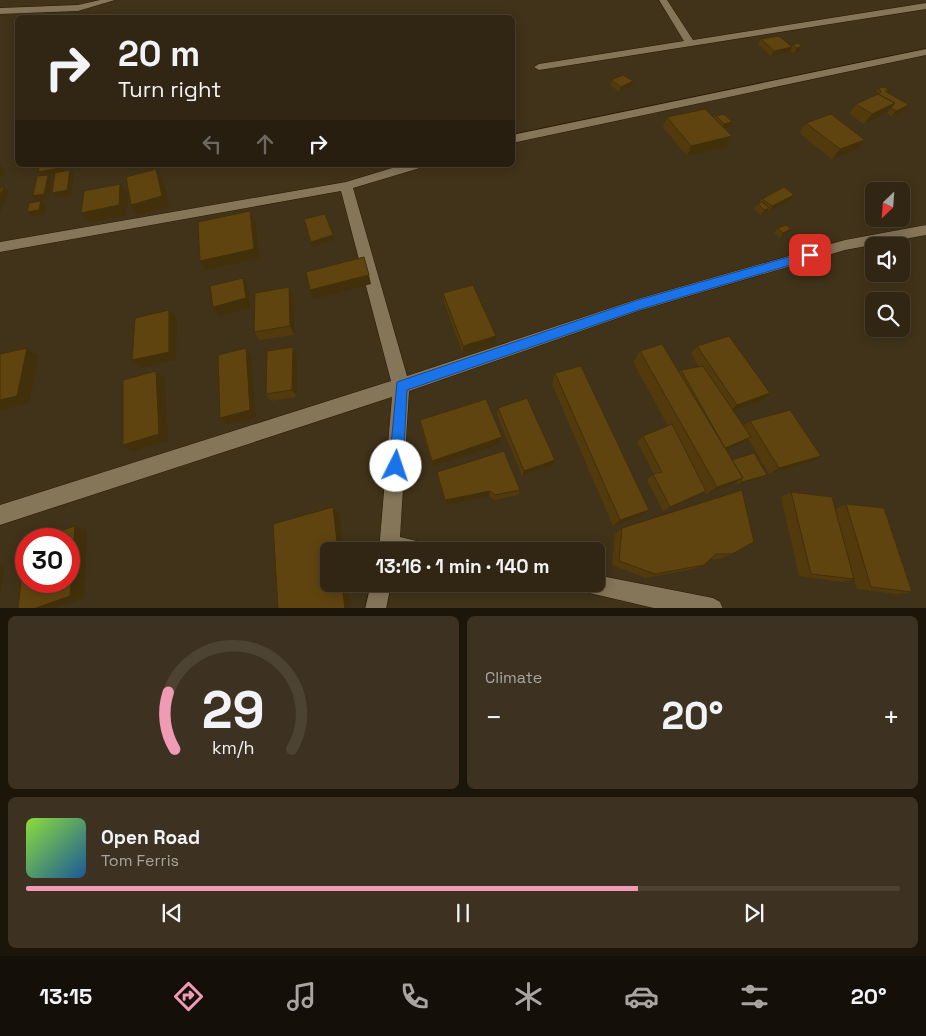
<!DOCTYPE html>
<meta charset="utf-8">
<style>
:root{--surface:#312613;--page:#3d3221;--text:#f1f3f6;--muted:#a8a5a0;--line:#4c4333;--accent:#f09ab5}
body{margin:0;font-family:"Space Grotesk",sans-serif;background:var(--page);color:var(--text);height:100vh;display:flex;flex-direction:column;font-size:19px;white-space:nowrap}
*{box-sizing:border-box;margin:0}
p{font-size:16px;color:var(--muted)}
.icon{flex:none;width:28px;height:28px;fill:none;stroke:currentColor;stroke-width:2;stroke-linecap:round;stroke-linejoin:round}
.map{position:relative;height:608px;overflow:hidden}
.panel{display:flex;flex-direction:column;gap:8px;padding:8px;background:#1b150a;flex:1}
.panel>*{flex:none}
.top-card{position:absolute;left:15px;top:15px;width:500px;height:152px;border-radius:8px;box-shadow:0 2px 12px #0003,0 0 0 1px var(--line);background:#312613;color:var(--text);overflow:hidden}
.needle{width:32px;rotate:205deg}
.buttons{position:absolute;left:865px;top:182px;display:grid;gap:10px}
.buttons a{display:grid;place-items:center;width:45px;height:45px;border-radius:8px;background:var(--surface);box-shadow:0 2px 12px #0003,0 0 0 1px var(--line);font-size:25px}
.speed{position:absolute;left:15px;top:528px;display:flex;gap:10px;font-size:25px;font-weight:700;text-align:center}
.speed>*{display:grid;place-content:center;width:65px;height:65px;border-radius:50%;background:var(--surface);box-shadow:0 2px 12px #0003,0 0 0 1px var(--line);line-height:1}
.speed .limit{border:8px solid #d22;background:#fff;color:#111}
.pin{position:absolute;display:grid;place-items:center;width:42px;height:42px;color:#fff;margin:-21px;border-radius:10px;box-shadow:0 2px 8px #0006}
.me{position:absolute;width:55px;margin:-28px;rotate:4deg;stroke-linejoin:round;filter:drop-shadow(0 0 4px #0008)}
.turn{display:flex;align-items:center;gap:18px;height:105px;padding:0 20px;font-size:22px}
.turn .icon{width:65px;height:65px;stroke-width:2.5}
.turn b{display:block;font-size:35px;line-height:42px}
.lanes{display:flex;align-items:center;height:48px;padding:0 20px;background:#0003;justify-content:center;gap:25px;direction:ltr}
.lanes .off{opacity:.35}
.big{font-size:38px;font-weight:600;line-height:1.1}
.panel .tile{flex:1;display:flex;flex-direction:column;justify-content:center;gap:8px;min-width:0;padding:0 18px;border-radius:8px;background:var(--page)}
.panel .dial{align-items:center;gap:0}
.dial svg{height:130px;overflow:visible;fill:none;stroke:var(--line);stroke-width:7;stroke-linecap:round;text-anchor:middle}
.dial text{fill:var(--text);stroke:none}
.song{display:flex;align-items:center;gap:15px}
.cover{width:60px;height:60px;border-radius:8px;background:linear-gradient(135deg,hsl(90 70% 55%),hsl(210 70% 35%))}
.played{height:5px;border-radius:2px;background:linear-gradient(90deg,var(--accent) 70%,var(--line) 70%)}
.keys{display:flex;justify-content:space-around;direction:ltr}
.heat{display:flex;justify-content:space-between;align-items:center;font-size:28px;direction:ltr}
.panel .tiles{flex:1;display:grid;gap:8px;grid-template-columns:1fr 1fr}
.tile:last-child{grid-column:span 2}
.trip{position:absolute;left:320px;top:542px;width:285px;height:50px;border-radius:8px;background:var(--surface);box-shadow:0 2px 12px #0003,0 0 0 1px var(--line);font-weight:600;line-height:50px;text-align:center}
.menu{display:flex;height:80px;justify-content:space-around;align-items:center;background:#140f08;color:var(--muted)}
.menu .icon{width:35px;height:35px}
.menu .selected{color:var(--accent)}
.menu b{font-size:22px;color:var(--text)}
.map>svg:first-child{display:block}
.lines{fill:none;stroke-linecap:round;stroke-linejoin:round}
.street-casing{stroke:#271a01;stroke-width:1}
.street{fill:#857559;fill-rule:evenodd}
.wall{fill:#523a0d}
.shaded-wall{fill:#42300a}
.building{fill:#5f440f;stroke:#42300a}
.route{fill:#1a73e8;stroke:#114b97}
</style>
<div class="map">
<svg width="926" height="609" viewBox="0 0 926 609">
<rect width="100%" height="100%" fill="#413319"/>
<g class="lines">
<g class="street-casing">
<path id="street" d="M100 0H115L78 11 0 14V8L78 5Z
M659 0H667L693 40 926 3V9L539 70 534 67 539 64 684 41Z
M926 49V55L512 143V135Z
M402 165H422L420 168 353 188 407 376 638 299 845 240 926 225V235L845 250 638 311 409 391 400 537 429 544 432 551H379L392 397 0 525V505L391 381 341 191 0 252V242L346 182Z
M596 575 713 598 720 602 723 609H658L581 591 578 584H596Z
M371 584H391L386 609H365Z"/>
</g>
<use href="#street" class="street"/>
</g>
<path class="wall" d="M761 39 791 47 792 45 802 46 799 51 794 53 790 51 789 53 771 56 758 44Z
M611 80 632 86 619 92 610 85Z
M879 88 889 89 887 92 909 105 904 111 891 116 887 113 864 124 849 114 856 104 869 98 871 96 876 93Z
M716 116 732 122 730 128 724 129 732 136 726 147 687 156 663 127 667 117 714 118Z
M806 123 865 140 857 150 832 159 799 133Z
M762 199 790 200 769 211 767 210 765 213 761 215 754 209Z
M778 228 787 234 780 238 774 233Z
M443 293 495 345 463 354 444 302Z
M294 296V335L259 340 254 332Z
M697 346 762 401 733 410 743 426 750 421 811 462 769 474 748 439 742 443 726 450 732 460 767 475 762 477 738 485 736 482 731 485 706 494 704 492 698 496 663 511 647 480 654 474 637 442 643 436 668 426 633 362 640 351 679 372 681 370 699 367 691 354Z
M293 347 297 355V397L271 401 266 394Z
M555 373 640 516 613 526 552 384Z
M498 408 552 465 522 476 497 414Z
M420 420 502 437 500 444 433 467 421 427Z
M437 472 520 490 518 495 494 500 489 496 446 505 438 478Z
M791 492 835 509 846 504 912 592 897 594 857 589 844 541 854 579 841 582 799 576 781 497Z
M622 528 732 554 719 559H711L704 565 693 569 645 578 612 565 615 534Z"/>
<path class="shaded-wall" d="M108 13 110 18H105Z
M802 46 799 51 794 53 797 48Z
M792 47 789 53 771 56 774 51Z
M633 81 632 86 619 92 621 87Z
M895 103 887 113 864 124 872 114Z
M909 105 904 111 891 116 896 111Z
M732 122 730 128 721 129 724 124Z
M732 136 726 147 687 156 691 146Z
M865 140 857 150 832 159 840 149Z
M0 165 5 170 4 175 0 176Z
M43 165H67L62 166 64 168 63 173 49 176 53 180 48 199 37 201 33 196 43 177 38 172 43 171 39 166Z
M156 169 163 179 169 206 138 215 131 205Z
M70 170 74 175 71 195 56 198 52 193Z
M120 184 128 194 127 215 90 222 81 213Z
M4 187 9 192 0 212V195Z
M794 195 790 200 769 211 772 206Z
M41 201 46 206 44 215 32 217 27 212Z
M769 208 765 213 761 215 764 210Z
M250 211 255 221 259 258 206 270 200 261Z
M791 229 787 234 780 238 783 233Z
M333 235 334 240 312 246 311 242Z
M369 275 371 284 314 299 310 290Z
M243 278 248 287 251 307 219 316 213 307Z
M289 287 294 296V335L290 326Z
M169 310 177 318 176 360 141 368 132 360Z
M496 336 495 345 463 354V346Z
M293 347 297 355V397L292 390Z
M27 348 39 356 29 403 0 410V400Z
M246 348 251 356 256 417 227 424 220 418Z
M156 371 165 378 168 441 133 451 123 445Z
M770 393 762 401 729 412 737 405Z
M502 437 500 444 433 467 432 461Z
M751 437 742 443 717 454 725 448Z
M821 456 811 462 769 474 779 468Z
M555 460 552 465 522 476 524 471Z
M767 475 762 477 738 485 742 482Z
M743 478 731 485 706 494 717 487Z
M490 491 489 496 446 505 445 500Z
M706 491 698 496 663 511 670 507Z
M333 507 339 514 344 551H338Z
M649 510 640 516 613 526 620 520Z
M75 526 87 530 84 598 52 609H33Z
M0 564 5 565 0 593Z
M342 584H348L351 609H345Z"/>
<path class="building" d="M108 13 105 18H47L49 16Z
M779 36 792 47 774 51 761 39Z
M798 43 802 46 797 48 792 45Z
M623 75 633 81 621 87 611 80Z
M884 87 889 89 885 91 909 105 896 111 891 108 895 103 878 94 872 96H871L881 92 879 88Z
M878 94 895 103 872 114 856 104Z
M705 109 732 136 691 146 667 117Z
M724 114 732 122 724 124 716 116Z
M831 114 865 140 840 149 806 123Z
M50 165H59V168L38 172 39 167Z
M156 169 162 196 131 205 126 177Z
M70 170 67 190 52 193 55 173Z
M48 175 44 194 33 196 37 176Z
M120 184 119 205 81 213 84 191Z
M4 187 0 195V188Z
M784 187 794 195 772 206 762 199Z
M41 201 39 210 27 212 29 203Z
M762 202 769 208 764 210 758 204Z
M250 211 254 249 200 261 198 222Z
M325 214 333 235 311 242 304 219Z
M786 225 791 229 783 233 778 228Z
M364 257 369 275 310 290 306 272Z
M243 278 246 298 213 307 210 286Z
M473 285 496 336 463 346 443 293Z
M289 287 290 326 254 332 255 293Z
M169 310V352L132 360 135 318Z
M729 336 770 393 737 405 697 346Z
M662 344 743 478 717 487 640 351Z
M293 347 292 390 266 394 267 351Z
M27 348 17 396 0 400V354Z
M246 348 250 410 220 418 218 355Z
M581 366 649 510 620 520 555 373Z
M703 366 751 437 725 448 681 370Z
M156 371 159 434 123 445V380Z
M527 398 555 460 524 471 498 408Z
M486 399 502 437 432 461 420 420Z
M790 410 821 456 779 468 750 421Z
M672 424 706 491 670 507 653 474 662 472 643 436Z
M504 451 520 490 495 495 490 491 445 500 437 472Z
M754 453 767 475 742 482 741 479 743 478 732 460Z
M742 490 754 542 732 554H716L704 565 655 574 619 561 622 528Z
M791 492 832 497 854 579 811 574Z
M846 504 884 508 912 592 871 587Z
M333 507 338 551H329V584H342L345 609H278L273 524Z
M75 526 70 596 33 609H18L25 542H26V581H69V539H35Z"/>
<path class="route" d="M810 251 815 255 814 258 638 310 407 390 403 466 401 471 396 473 391 471 389 466 397 382 638 300Z"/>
</svg>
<div class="buttons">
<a><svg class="needle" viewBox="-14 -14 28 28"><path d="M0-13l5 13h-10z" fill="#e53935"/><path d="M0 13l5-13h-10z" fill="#a8a5a0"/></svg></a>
<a><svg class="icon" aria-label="sound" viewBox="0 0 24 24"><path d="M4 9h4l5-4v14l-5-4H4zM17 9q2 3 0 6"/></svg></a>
<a><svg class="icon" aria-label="search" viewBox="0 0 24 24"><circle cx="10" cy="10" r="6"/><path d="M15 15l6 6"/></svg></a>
</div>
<div class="speed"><div class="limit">30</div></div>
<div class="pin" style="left:810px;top:255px;background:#d93025"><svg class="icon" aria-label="arrive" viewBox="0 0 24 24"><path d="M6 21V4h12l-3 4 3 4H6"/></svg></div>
<svg class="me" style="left:396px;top:466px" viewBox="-20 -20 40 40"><circle r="19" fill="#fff"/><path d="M0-13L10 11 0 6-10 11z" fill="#1a73e8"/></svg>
<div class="trip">13:16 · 1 min · 140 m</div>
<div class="top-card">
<div class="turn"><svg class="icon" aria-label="right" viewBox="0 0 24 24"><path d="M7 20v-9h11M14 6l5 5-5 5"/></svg><div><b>20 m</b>Turn right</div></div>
<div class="lanes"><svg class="icon off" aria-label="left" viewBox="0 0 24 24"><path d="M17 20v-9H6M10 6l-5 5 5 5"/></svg><svg class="icon off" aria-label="ahead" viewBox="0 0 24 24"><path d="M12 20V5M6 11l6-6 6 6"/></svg><svg class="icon" aria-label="right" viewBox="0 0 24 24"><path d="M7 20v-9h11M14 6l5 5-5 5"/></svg></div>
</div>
</div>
<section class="panel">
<div class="tiles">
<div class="tile dial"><svg viewBox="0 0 100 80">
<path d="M14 69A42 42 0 1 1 86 69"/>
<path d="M14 69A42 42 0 0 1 10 34" stroke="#f09ab5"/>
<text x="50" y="56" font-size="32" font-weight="700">29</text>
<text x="50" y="72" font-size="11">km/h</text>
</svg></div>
<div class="tile"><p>Climate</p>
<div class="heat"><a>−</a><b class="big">20°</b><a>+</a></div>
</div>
<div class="tile">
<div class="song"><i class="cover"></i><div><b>Open Road</b><p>Tom Ferris</p></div></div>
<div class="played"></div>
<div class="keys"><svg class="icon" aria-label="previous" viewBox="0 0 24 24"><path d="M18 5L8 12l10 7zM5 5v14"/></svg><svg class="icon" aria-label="pause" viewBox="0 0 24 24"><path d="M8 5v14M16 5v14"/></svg><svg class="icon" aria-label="next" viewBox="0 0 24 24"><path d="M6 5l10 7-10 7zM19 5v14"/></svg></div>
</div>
</div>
</section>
<nav class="menu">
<b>13:15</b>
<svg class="icon selected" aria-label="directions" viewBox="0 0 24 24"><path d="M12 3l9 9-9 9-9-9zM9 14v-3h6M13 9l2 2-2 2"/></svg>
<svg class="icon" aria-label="music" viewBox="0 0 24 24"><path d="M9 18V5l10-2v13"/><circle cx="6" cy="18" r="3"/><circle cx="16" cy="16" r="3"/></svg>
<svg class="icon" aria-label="phone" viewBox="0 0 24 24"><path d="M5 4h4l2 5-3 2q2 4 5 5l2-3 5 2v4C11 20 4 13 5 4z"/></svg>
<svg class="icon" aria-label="climate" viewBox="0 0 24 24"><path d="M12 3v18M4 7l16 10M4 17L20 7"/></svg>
<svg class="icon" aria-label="car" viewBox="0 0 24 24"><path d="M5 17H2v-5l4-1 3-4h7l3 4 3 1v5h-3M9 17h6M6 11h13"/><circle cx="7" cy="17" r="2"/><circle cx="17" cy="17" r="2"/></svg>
<svg class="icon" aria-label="filters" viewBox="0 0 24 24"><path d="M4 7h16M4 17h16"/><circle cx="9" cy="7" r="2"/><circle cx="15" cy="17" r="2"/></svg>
<b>20°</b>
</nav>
